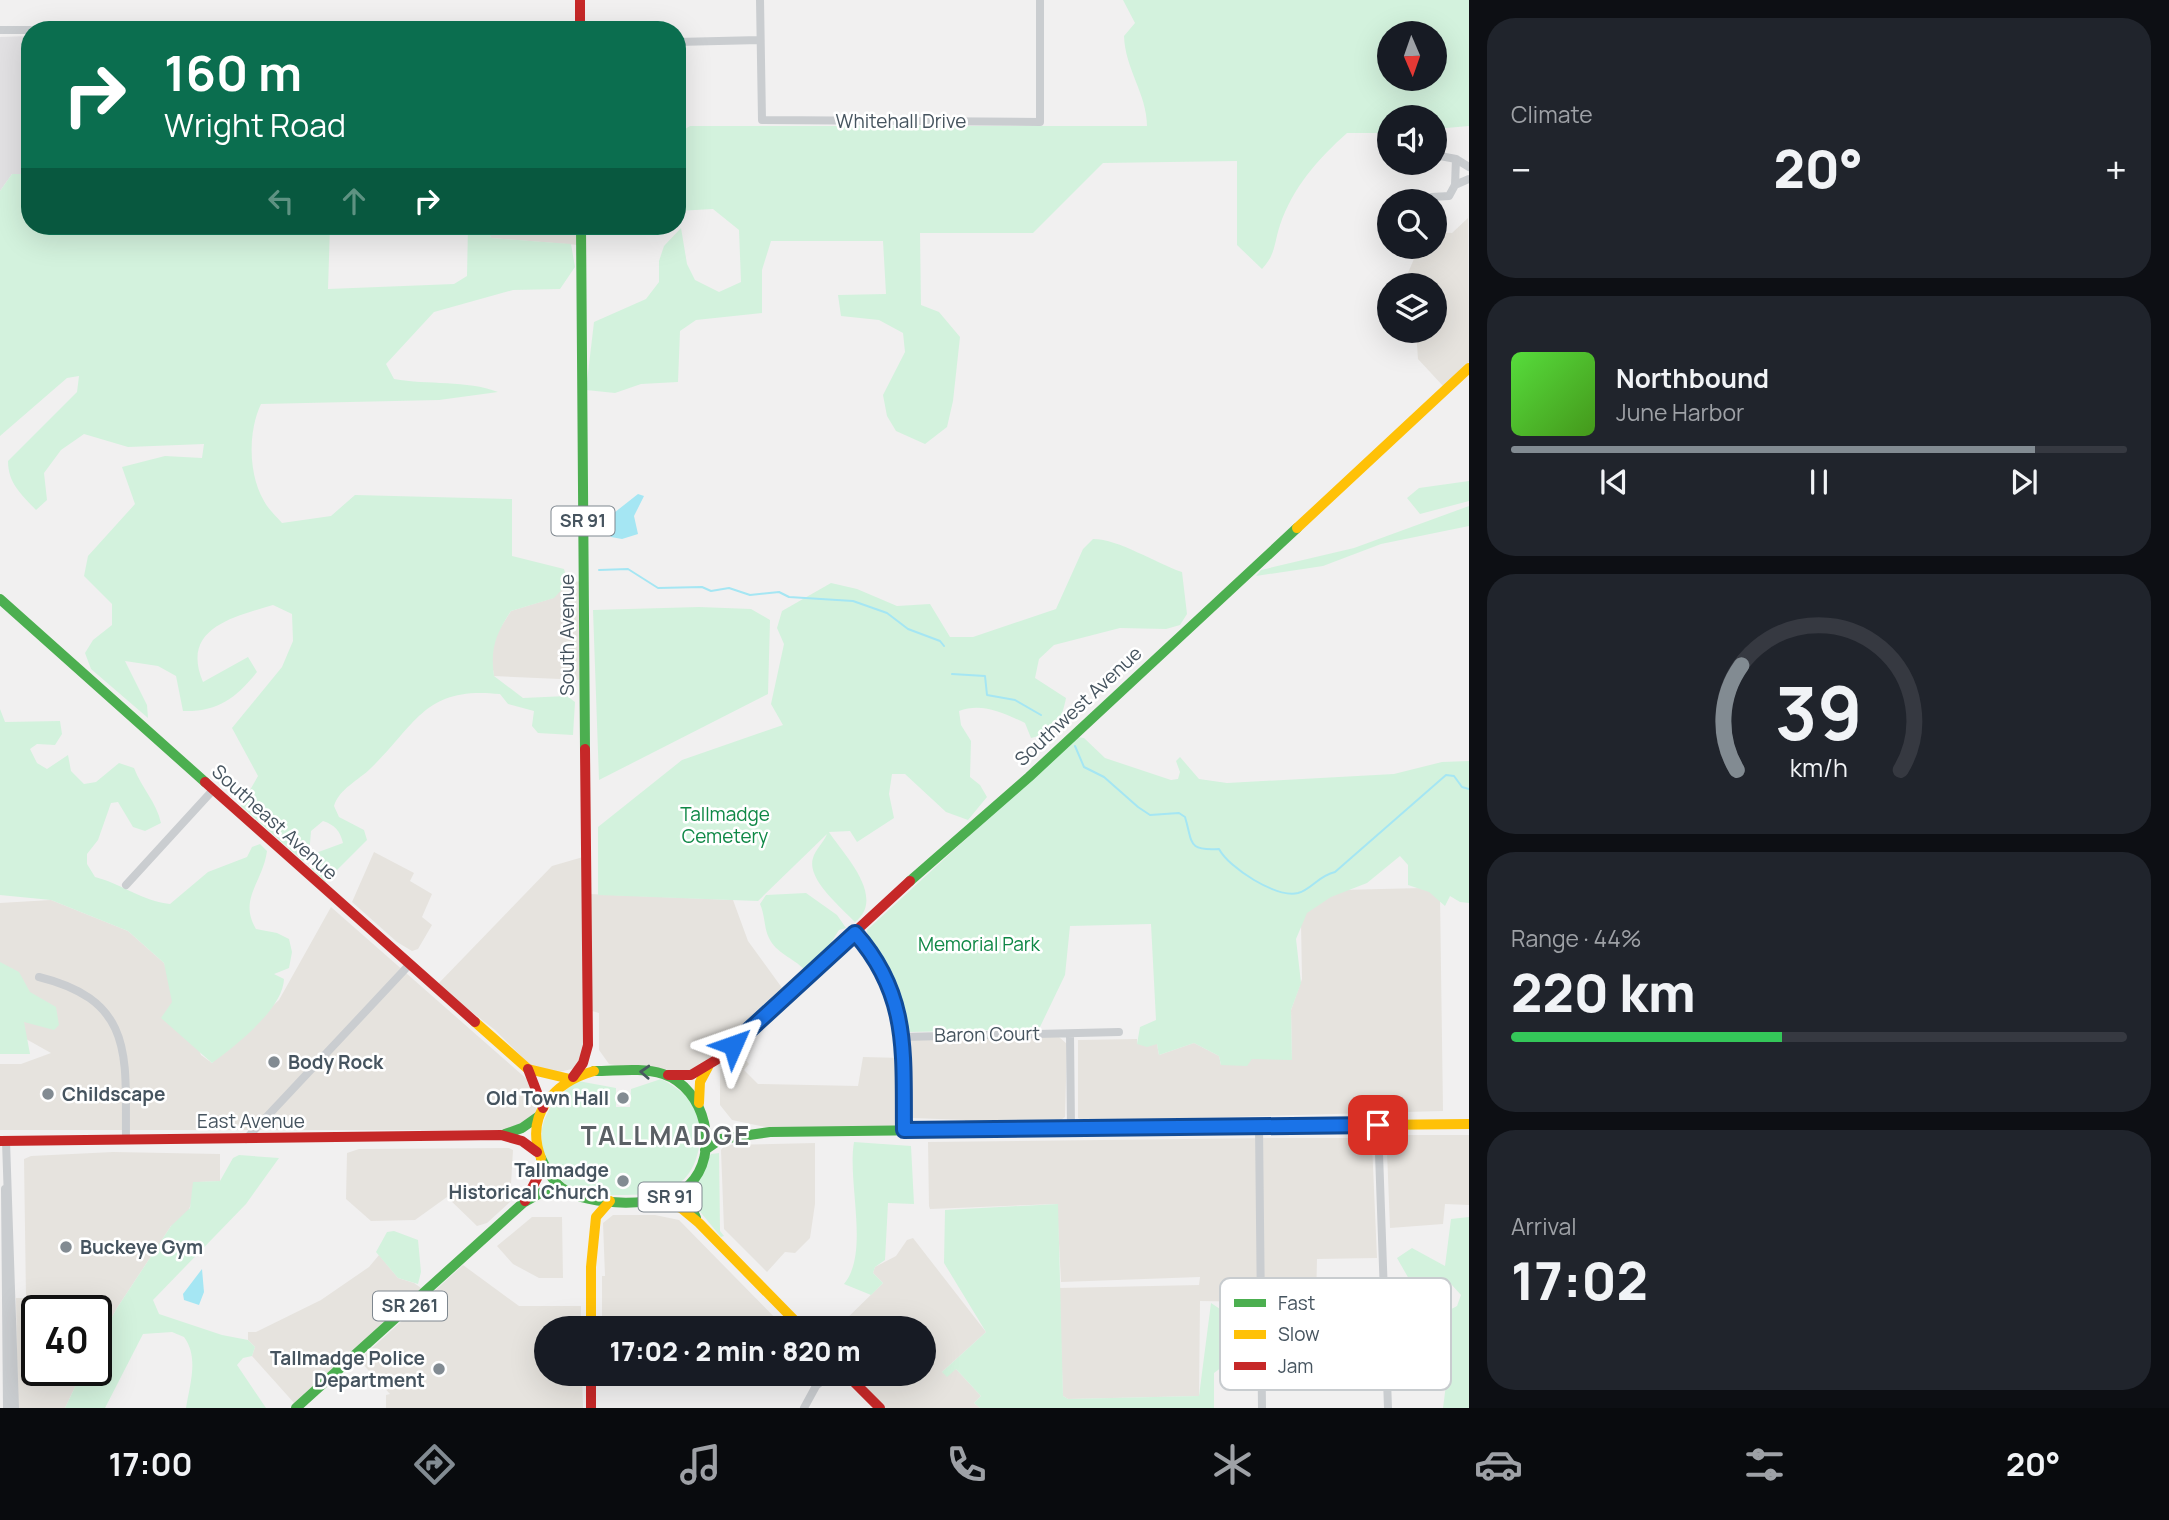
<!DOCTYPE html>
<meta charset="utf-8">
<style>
:root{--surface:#171b24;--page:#20242c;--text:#f1f3f6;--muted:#9ea1a6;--line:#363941;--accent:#828b92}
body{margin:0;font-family:Manrope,sans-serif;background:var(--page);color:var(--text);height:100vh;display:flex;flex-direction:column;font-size:26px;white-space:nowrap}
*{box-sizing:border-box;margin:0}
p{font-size:23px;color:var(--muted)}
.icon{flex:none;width:38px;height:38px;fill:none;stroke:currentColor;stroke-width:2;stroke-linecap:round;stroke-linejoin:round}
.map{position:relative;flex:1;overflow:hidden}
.sheet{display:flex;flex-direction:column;gap:18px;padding:18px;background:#0d0f14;width:700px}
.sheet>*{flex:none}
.guide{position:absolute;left:21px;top:21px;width:665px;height:214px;border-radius:28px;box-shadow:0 7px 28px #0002;background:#0b6e4f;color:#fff;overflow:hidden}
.needle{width:46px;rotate:178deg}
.fabs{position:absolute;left:1377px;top:21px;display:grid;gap:14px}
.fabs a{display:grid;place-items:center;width:70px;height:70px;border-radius:50%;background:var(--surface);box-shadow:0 7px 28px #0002;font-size:35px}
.speed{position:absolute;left:21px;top:1295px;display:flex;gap:14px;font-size:35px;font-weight:700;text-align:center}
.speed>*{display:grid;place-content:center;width:91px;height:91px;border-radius:50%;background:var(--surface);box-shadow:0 7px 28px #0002;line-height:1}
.speed .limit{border:4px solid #111;border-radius:10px;background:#fff;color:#111}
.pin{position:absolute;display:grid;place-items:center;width:60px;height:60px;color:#fff;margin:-30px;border-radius:14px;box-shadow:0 4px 10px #0006}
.me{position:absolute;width:77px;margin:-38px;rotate:47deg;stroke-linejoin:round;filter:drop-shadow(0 0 5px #0008)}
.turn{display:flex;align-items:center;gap:24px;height:147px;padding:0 28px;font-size:32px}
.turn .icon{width:91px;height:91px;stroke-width:2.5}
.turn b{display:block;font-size:49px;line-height:60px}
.lanes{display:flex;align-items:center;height:66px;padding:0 28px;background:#0003;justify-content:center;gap:35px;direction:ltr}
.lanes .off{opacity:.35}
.big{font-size:52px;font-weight:800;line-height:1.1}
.sheet .card{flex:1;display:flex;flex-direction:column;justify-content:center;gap:10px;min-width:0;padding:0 24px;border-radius:28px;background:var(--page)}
.sheet .dial{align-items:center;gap:0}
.dial svg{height:182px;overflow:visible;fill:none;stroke:var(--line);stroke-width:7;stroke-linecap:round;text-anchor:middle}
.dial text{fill:var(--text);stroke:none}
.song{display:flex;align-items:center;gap:21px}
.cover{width:84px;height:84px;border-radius:10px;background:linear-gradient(135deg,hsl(110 70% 55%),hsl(100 70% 35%))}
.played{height:7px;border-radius:4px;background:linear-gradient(90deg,var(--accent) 85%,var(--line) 85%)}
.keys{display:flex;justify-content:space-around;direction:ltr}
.heat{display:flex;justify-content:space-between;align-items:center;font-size:38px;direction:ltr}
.charge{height:10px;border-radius:5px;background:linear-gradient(90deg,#34c759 44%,var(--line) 0)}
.trip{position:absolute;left:534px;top:1316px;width:402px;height:70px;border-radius:35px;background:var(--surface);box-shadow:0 7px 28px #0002;font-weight:800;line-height:70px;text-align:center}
.tabs{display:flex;height:112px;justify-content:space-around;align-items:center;background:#090b0e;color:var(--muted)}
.tabs .icon{width:49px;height:49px}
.tabs .current{color:var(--accent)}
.tabs b{font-size:32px;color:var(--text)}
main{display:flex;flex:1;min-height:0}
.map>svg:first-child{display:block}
.commercial{fill:#e6e3de}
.education{fill:#e2e1e3}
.green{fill:#d3f2dd;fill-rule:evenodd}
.water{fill:#a5e6f3}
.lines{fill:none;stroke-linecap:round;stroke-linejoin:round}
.stream{stroke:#a5e6f3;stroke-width:2}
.street{stroke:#cacdd0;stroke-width:8}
.fast{stroke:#4caf50;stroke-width:10}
.slow{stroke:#ffc107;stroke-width:10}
.jam{stroke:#c62828;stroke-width:10}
.oneway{stroke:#46595e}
.route-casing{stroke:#114b97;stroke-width:18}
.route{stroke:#1a73e8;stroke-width:12}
.poi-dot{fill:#828b92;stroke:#fff;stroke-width:2.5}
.labels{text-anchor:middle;stroke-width:5;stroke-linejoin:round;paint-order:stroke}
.shield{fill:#fff;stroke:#7e878f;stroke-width:2}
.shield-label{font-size:18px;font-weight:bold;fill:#46545f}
.street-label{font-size:19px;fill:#46545f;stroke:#fff}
.park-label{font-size:19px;fill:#0f8846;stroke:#fff}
.poi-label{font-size:19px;font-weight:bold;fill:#46545f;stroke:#fff;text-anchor:start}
.district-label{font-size:26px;font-weight:bold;letter-spacing:2px;fill:#5b6065;stroke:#fff}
.key{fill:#fff;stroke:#c8cccf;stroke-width:2}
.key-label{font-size:19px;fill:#46545f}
</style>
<main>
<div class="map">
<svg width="1469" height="1408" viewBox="0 0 1469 1408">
<rect width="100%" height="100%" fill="#f1f0f0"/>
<path class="commercial" d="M1468 218 1469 362 1443 386 1418 359 1416 331H1435V285H1407L1405 280 1419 247H1435V232L1452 233Z
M487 226H578V245L491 238Z
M581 581 583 680 494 676 491 657 494 638 511 611 553 598 568 583Z
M374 852 414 873 410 881 432 894 422 917 432 925 418 949 412 951 397 942 352 902Z
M583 857 584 1054 576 1068 559 1072 532 1067 495 1030 437 985 552 866Z
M1422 888 1440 896 1443 1111 1084 1121 1078 1118V1040L1137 1039V1044H1157L1159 1055 1194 1043 1219 1056 1221 1065 1251 1059H1292L1291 1010 1302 979 1301 923 1306 907 1341 890Z
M589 894 733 900 748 941 785 992 694 1072 669 1074 609 1064 599 1050V1013L592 1011Z
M51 900 128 931 164 963 201 1055 212 1063 279 1000 331 907 529 1081 538 1100 536 1112 529 1121 504 1130H0V1064H21L51 1053 26 1039 0 1034V903Z
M903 1037H1059L1067 1044 1065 1117 1058 1122 965 1123V1120L912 1118Z
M736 1049 749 1064 744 1070 758 1084 858 1086 863 1057 903 1058 904 1130 789 1132 732 1120 720 1105V1070Z
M1396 1135H1469V1205L1445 1204 1443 1224 1390 1228 1387 1151 1388 1144Z
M1270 1138H1368L1372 1144 1377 1258 1317 1259 1316 1303 1200 1301 1199 1396 1068 1399 1063 1396 1059 1288 1199 1285 1200 1277 1061 1282 1057 1204 930 1209 929 1206 928 1142Z
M815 1143V1204L810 1238 795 1253 785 1252 767 1272 724 1229 721 1150 725 1145Z
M509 1148 513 1150 510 1202 487 1223 477 1226 447 1197 415 1220 371 1221 346 1199 347 1153 359 1149Z
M113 1152 220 1154V1181L199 1182 184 1223 171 1226 117 1308 96 1347V1311H37V1370H83L65 1408H18L16 1298H26L24 1159 31 1156Z
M613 1215H655L679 1220 785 1328H602V1276H605L603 1223Z
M532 1217H562L563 1278H539L513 1264 497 1246Z
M913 1238 986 1332 942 1372 956 1369 981 1396 974 1403 980 1408H883L850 1374H924V1328L838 1327 883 1283 873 1273 875 1267 896 1256 907 1240Z
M379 1255 398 1278 414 1283 421 1288 295 1404 252 1356 255 1347 248 1340V1332H256L321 1300 369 1267Z
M463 1265 519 1306H581V1328H546V1374H582L583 1408H386V1395L390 1394 359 1360Z"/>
<path class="education" d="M30 36V174H12L0 191V37Z"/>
<path class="green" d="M1123 0H1469V126L1435 129V117H1390L1389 133H1347C1318 159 1293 187 1280 225 1274 243 1276 254 1262 269L1237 245V161L1103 163 1033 233H920L921 305 939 312 960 337 953 401 947 427 925 444 896 431 887 416 883 395 905 352 903 333 879 320 841 316 838 295 886 294 883 241H771L762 270V313L696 320 680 331 678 382 641 384 615 393 586 390 594 322 646 299 659 282V261L664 246 681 228 687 264 695 280 719 292 741 282 739 230 713 209 677 211V134L690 126H1147C1147 94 1125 69 1124 36L1135 23ZM1390 33H1435V79H1390Z
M12 174H30V226H330L328 289 454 284 467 276 468 226H487L491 238 571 244 575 267 560 289 513 290 434 312 386 364 394 379C428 385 467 380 498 392L439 400 261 404C248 431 248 474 264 501 268 509 276 516 282 523L331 516 355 495 512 499V556L564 569 568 583 554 598 511 611C496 634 490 648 494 676L523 698 567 696 575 702 573 735 538 733 532 726 534 711 508 704 500 694C425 686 418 722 371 768 359 780 339 789 334 806L339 817 364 830 367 840 325 882 312 869 313 854 343 843C340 831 335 825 323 821L311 831 309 856 303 861 241 806 258 776 232 728 282 667 293 641 292 614 273 605C234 617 180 628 203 682L248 657 257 672C236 698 218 712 183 711L176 676 158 666 125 661 147 705 148 718 91 669 85 653 93 640 112 625V604L84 576 88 556 135 504 122 467 165 456 202 458 204 444 128 447 84 434 61 450 44 473 47 500 36 510C21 494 8 483 8 461L77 392 79 376 67 378 0 436V191Z
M1469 481V501L1420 514 1407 498 1419 488Z
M1469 506V526L1381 544 1323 566 1256 576 1261 570 1354 548Z
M1093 539C1119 539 1155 563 1182 572L1187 614 1180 625 1166 629 1120 628 1054 645 1039 659 1035 678 1066 698C1062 720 1054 733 1031 738L1025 723C1004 713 982 702 959 711L961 725 971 741 970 777 980 785 987 797 968 820 946 812 905 774H892L889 794 894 818 857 842 850 831 829 832C843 854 887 897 855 922 842 908 806 879 813 858 815 850 824 842 827 834L758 901 598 895V827L682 760 783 725 771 704 784 644 777 628 782 611 831 583 857 589 897 606 930 604 950 637H973L1056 609 1083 549Z
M699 607 751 609 770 620 768 694 599 780 593 610Z
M0 709 5 722 60 721 62 734 55 745 37 744 30 749 37 763 47 769 68 755 71 771 84 784 96 782 119 763 134 768C141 787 157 803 161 823L145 831 133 827 118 802 111 803 98 840 87 854V864L95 877C122 884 142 901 170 904L208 872 247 857 252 847 260 844 267 851C263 882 238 899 256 929L277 933 289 939 292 952 289 968 274 974 284 979C283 1009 236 1045 212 1063L161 1018 172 1002 164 963 128 931 51 900 0 895Z
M1077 737 1084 738 1105 758 1171 780 1178 779 1180 772 1176 761 1180 757 1199 779 1227 783 1394 774 1442 762 1469 761V903L1460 902 1450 896 1445 906 1429 892 1408 885V865L1400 856 1367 883 1331 897 1307 913 1296 939 1301 983 1291 1010 1292 1060 1252 1059 1247 1066 1221 1065 1219 1056 1194 1043 1159 1055 1157 1044 1147 1047 1137 1044 1140 1027 1156 1020 1151 924 1070 926 1065 975 1039 1029 909 1032 895 981 868 940 867 930Z
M806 893 837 915 846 928 839 930 829 946 804 969C793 958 776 953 769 938 764 928 765 915 760 904L766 895Z
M0 962 19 972 30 992 56 1007 59 1025 54 1030 24 1022 30 1054H0Z
M661 1079C683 1090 704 1108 701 1135 695 1190 667 1195 619 1195 606 1195 589 1197 577 1192 568 1188 562 1181 557 1174 527 1140 544 1103 578 1081L616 1088V1107H630L631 1089Z
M854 1142 911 1146 914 1204 888 1203 885 1260 875 1267 873 1273 883 1283 871 1295 844 1284C870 1253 847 1182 854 1142Z
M719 1153 720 1231 724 1236 721 1237 692 1202C693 1184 702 1169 711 1154Z
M239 1155 279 1158 246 1204 153 1300 159 1314 222 1335 248 1340 255 1347 252 1356 243 1358 237 1365 266 1408H186C190 1384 199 1357 184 1337L172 1332 143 1334 105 1408H65L83 1370H96V1347L117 1308 171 1226 190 1208 193 1182 220 1181 233 1158Z
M1058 1204 1063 1396 1068 1399 1199 1396 1211 1303 1226 1313 1227 1340 1222 1367 1214 1373V1408H980L974 1403 981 1396 956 1369 947 1377 942 1372 986 1332 944 1263 945 1210Z
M1469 1217V1408H1443L1450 1354 1445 1341 1444 1313 1457 1306 1461 1295 1451 1284 1409 1279 1397 1258 1412 1248 1445 1266 1451 1219Z
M394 1231 418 1240 421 1272 418 1284 398 1278 376 1252 387 1232Z"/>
<path class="water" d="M638 494 644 496 634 516 638 534 622 539 611 537 604 529 605 520Z
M202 1269 204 1292 199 1305 184 1300 183 1294Z"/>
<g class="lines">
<path class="stream" d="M599 570 628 569 658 588 702 587 711 591 729 588 750 595 779 592 789 597 853 601 887 613 908 629 940 641 944 646
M952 674 985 676 987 695 1015 700 1041 715
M1075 746 1084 767 1104 777 1138 807 1150 815 1179 813 1185 817C1193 843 1187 851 1219 849 1229 868 1276 898 1298 893 1312 889 1318 876 1335 872L1446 775 1454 776 1462 787 1469 789"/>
<path class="street" d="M760 0 762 120 1040 122V0
M0 30H30
M42 30 580 26
M677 42 760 40
M1435 155 1456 159 1469 167
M1455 185 1456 159
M1432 197 1449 196 1455 185 1469 179
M383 226 394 230 419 231
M126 885 213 790
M855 933C910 995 902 1053 904 1130
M39 977C136 1001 125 1058 126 1139
M1070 1034 1071 1129
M903 1037 1119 1032
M1378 1125 1388 1408
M1259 1126 1262 1408
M246 1139 409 965
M6 1141 15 1408
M5 1189 7 1408
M804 1408 816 1386 830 1374"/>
<path class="fast" d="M581 226 585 749
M0 599 205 782
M910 881 1029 777 1297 528
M505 1134 522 1128 539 1116
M705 1150 721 1139 770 1132 1091 1128
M541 1158C546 1169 552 1181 562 1188 587 1207 666 1209 689 1185 721 1154 706 1088 663 1074 641 1067 617 1071 594 1071
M691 1183 689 1201 696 1218
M296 1408 523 1203 544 1191 564 1190"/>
<path class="slow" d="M1297 528 1469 368
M475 1022 528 1069 570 1079
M699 1103 700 1082 708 1067
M1091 1128 1469 1124
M541 1158C524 1114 555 1082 594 1071
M660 1200 681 1208 699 1223 802 1328
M591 1328V1267L596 1217 610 1201"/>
<path class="jam" d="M580 0V30
M205 782 475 1022
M528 1069 543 1108
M668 1075H691L716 1060 910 881
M573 1077 583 1063 588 1045 585 749
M0 1141 501 1135 522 1141 537 1152
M525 1201 543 1167
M591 1374V1408
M846 1374 880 1408"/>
</g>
<defs><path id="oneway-chevron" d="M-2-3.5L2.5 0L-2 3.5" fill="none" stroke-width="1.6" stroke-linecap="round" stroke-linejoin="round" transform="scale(1.75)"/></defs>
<use class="oneway" href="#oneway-chevron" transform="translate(645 1072) rotate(-177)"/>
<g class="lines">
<g class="route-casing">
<path id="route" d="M733 1045 855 933C910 995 903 1054 904 1130L1378 1125"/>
</g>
<use href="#route" class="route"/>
</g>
<g class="poi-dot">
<circle cx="274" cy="1062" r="7"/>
<circle cx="48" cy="1094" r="7"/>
<circle cx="623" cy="1098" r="7"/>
<circle cx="623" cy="1181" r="7"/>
<circle cx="66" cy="1247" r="7"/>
<circle cx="439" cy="1369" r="7"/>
</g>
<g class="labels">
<g class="shield">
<rect x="551.5" y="506.5" width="63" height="29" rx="5"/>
<rect x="638.5" y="1182.5" width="63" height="29" rx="5"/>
<rect x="373" y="1291.5" width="74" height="29" rx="5"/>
</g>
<g class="shield-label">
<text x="583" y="527">SR 91</text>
<text x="670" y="1203">SR 91</text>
<text x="410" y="1312">SR 261</text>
</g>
<g class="street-label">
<text x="901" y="128">Whitehall Drive</text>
<text transform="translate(567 635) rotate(-90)" y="7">South Avenue</text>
<text transform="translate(1078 706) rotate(-43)" y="7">Southwest Avenue</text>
<text transform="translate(275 822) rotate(42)" y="7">Southeast Avenue</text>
<text transform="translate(987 1034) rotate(-1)" y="7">Baron Court</text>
<text x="251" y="1128">East Avenue</text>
</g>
<g class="park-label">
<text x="725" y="821">Tallmadge<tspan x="725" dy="22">Cemetery</tspan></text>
<text x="979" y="951">Memorial Park</text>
</g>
<g class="poi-label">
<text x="288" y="1069">Body Rock</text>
<text x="62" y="1101">Childscape</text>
<text x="609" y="1105" text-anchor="end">Old Town Hall</text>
<text x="609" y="1177" text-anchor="end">Tallmadge<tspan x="609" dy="22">Historical Church</tspan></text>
<text x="80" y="1254">Buckeye Gym</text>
<text x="425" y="1365" text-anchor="end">Tallmadge Police<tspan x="425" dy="22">Department</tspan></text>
</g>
<g class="district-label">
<text x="666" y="1145">TALLMADGE</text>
</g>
</g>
<rect x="1220" y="1278" width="231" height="112" rx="10" class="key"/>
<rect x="1234" y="1299" width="32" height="8" fill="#4caf50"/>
<rect x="1234" y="1330" width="32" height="9" fill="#ffc107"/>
<rect x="1234" y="1362" width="32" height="8" fill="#c62828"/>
<g class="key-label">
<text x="1278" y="1310">Fast</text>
<text x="1278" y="1341">Slow</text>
<text x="1278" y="1373">Jam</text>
</g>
</svg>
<div class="fabs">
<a><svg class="needle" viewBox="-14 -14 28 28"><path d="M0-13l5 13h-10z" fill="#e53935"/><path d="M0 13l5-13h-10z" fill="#9ea1a6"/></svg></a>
<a><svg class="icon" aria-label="sound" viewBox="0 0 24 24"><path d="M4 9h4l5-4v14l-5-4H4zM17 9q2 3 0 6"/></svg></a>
<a><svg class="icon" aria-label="search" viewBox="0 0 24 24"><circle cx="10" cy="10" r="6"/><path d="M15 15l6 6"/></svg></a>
<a><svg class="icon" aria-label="layers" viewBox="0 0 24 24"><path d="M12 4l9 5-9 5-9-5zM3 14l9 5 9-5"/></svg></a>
</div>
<div class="speed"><div class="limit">40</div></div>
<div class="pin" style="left:1378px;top:1125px;background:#d93025"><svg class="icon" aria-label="arrive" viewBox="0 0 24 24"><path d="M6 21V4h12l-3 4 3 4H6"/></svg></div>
<svg class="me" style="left:733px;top:1045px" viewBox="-20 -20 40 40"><path d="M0-17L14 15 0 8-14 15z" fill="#1a73e8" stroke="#fff" stroke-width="4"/></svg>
<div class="trip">17:02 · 2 min · 820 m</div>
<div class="guide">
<div class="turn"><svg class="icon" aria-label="right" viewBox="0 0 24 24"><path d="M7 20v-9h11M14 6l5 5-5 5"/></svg><div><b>160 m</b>Wright Road</div></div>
<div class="lanes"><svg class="icon off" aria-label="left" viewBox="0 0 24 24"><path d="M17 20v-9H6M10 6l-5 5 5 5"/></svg><svg class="icon off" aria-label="ahead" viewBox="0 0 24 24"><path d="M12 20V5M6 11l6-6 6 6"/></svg><svg class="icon" aria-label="right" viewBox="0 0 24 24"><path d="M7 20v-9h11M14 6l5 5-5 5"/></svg></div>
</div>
</div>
<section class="sheet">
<div class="card"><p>Climate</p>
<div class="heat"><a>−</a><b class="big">20°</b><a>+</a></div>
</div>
<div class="card">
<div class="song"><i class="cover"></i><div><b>Northbound</b><p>June Harbor</p></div></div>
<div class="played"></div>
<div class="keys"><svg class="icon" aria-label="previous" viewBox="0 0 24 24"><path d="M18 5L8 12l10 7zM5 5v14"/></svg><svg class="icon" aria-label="pause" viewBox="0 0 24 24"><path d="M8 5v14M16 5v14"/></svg><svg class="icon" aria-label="next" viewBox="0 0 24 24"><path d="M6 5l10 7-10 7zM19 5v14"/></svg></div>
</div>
<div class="card dial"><svg viewBox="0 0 100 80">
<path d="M14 69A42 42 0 1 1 86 69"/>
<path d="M14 69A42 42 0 0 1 16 23" stroke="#828b92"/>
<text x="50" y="56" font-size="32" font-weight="700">39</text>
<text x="50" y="72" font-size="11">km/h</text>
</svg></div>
<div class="card"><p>Range · 44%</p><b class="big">220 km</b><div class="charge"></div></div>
<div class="card"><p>Arrival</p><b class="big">17:02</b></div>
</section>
</main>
<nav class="tabs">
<b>17:00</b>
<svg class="icon current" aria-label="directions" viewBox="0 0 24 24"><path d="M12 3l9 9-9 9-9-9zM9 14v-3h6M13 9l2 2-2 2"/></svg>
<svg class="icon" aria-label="music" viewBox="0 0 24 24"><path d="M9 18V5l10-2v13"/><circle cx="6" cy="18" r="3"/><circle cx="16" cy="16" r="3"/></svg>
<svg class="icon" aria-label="phone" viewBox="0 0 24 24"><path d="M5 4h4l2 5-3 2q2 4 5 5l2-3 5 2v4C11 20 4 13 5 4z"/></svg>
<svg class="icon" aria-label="climate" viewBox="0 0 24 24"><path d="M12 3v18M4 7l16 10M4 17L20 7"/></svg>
<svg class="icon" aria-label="car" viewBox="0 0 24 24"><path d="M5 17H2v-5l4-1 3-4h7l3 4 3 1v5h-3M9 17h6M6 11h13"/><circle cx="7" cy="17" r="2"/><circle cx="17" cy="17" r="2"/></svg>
<svg class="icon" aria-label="filters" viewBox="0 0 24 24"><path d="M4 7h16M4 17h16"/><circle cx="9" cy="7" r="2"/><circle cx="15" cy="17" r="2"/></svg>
<b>20°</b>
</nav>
